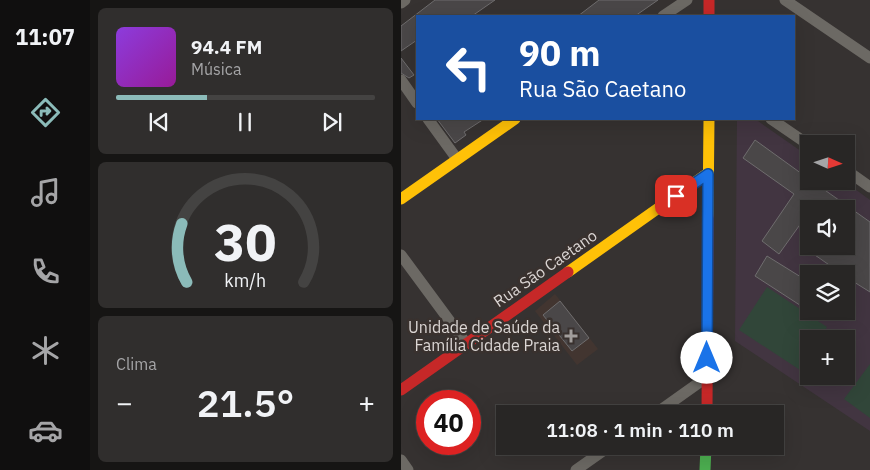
<!DOCTYPE html>
<html lang="pt">
<meta charset="utf-8">
<style>
:root{--surface:#282625;--page:#302e2d;--text:#f1f3f6;--muted:#a5a5a7;--line:#444342;--accent:#8bbbb9}
body{margin:0;font-family:"IBM Plex Sans",sans-serif;background:var(--page);color:var(--text);height:100vh;display:flex;flex-direction:column;font-size:19px;white-space:nowrap}
*{box-sizing:border-box;margin:0}
p{font-size:16px;color:var(--muted)}
.icon{flex:none;width:28px;height:28px;fill:none;stroke:currentColor;stroke-width:2;stroke-linecap:round;stroke-linejoin:round}
.map{position:relative;flex:1;overflow:hidden}
.panel{display:flex;flex-direction:column;gap:8px;padding:8px;background:#161514;width:311px}
.panel>*{flex:none}
.guide{position:absolute;left:15px;top:15px;width:379px;height:105px;border-radius:0px;box-shadow:0 5px 20px #0002,0 0 0 1px var(--line);background:#1a4fa0;color:#fff;overflow:hidden}
.needle{width:32px;rotate:93deg}
.tools{position:absolute;left:399px;top:135px;display:grid;gap:10px}
.tools a{display:grid;place-items:center;width:55px;height:55px;border-radius:0px;background:var(--surface);box-shadow:0 5px 20px #0002,0 0 0 1px var(--line);font-size:25px}
.speed{position:absolute;left:15px;top:390px;display:flex;gap:10px;font-size:25px;font-weight:700;text-align:center}
.speed>*{display:grid;place-content:center;width:65px;height:65px;border-radius:50%;background:var(--surface);box-shadow:0 5px 20px #0002,0 0 0 1px var(--line);line-height:1}
.speed .limit{border:8px solid #d22;background:#fff;color:#111}
.pin{position:absolute;display:grid;place-items:center;width:42px;height:42px;color:#fff;margin:-21px;border-radius:10px;box-shadow:0 2px 8px #0006}
.me{position:absolute;width:55px;margin:-28px;rotate:0deg;stroke-linejoin:round;filter:drop-shadow(0 0 4px #0008)}
.turn{display:flex;align-items:center;gap:18px;height:105px;padding:0 20px;font-size:22px}
.turn .icon{width:65px;height:65px;stroke-width:2.5}
.turn b{display:block;font-size:35px;line-height:42px}
.big{font-size:38px;font-weight:600;line-height:1.1}
.panel .tile{flex:1;display:flex;flex-direction:column;justify-content:center;gap:8px;min-width:0;padding:0 18px;border-radius:8px;background:var(--page)}
.panel .dial{align-items:center;gap:0}
.dial svg{height:130px;overflow:visible;fill:none;stroke:var(--line);stroke-width:7;stroke-linecap:round;text-anchor:middle}
.dial text{fill:var(--text);stroke:none}
.song{display:flex;align-items:center;gap:15px}
.cover{width:60px;height:60px;border-radius:8px;background:linear-gradient(135deg,hsl(270 70% 55%),hsl(300 70% 35%))}
.played{height:5px;border-radius:2px;background:linear-gradient(90deg,var(--accent) 35%,var(--line) 35%)}
.keys{display:flex;justify-content:space-around;direction:ltr}
.heat{display:flex;justify-content:space-between;align-items:center;font-size:28px;direction:ltr}
.trip{position:absolute;left:95px;top:405px;width:288px;height:50px;border-radius:0px;background:var(--surface);box-shadow:0 5px 20px #0002,0 0 0 1px var(--line);font-weight:600;line-height:50px;text-align:center}
main{display:flex;flex:1;min-height:0}
.menu{display:flex;flex-direction:column;width:90px;justify-content:space-around;align-items:center;background:#100f0f;color:var(--muted)}
.menu .icon{width:35px;height:35px}
.menu .current{color:var(--accent)}
.menu b{font-size:22px;color:var(--text)}
.map>svg:first-child{display:block}
.built{fill:#423530}
.education{fill:#423541;fill-rule:evenodd}
.green{fill:#314639}
.building{fill:#4a4748;stroke:#6f6d6e}
.lines{fill:none;stroke-linecap:round;stroke-linejoin:round}
.street{stroke:#6c6964;stroke-width:11}
.fast{stroke:#4caf50;stroke-width:11}
.slow{stroke:#ffc107;stroke-width:11}
.jam{stroke:#c62828;stroke-width:11}
.route-casing{stroke:#114b97;stroke-width:12}
.route{stroke:#1a73e8;stroke-width:9}
.poi-dot{fill:#a19d9b;stroke:#39312e;stroke-width:2}
.labels{text-anchor:middle;stroke-width:5;stroke-linejoin:round;paint-order:stroke}
.street-label{font-size:16px;fill:#dbd6d4;stroke:#39312e}
.poi-label{font-size:16px;fill:#dbd6d4;stroke:#39312e;text-anchor:end}
</style>
<main>
<nav class="menu">
<b>11:07</b>
<svg class="icon current" aria-label="directions" viewBox="0 0 24 24"><path d="M12 3l9 9-9 9-9-9zM9 14v-3h6M13 9l2 2-2 2"/></svg>
<svg class="icon" aria-label="music" viewBox="0 0 24 24"><path d="M9 18V5l10-2v13"/><circle cx="6" cy="18" r="3"/><circle cx="16" cy="16" r="3"/></svg>
<svg class="icon" aria-label="phone" viewBox="0 0 24 24"><path d="M5 4h4l2 5-3 2q2 4 5 5l2-3 5 2v4C11 20 4 13 5 4z"/></svg>
<svg class="icon" aria-label="climate" viewBox="0 0 24 24"><path d="M12 3v18M4 7l16 10M4 17L20 7"/></svg>
<svg class="icon" aria-label="car" viewBox="0 0 24 24"><path d="M5 17H2v-5l4-1 3-4h7l3 4 3 1v5h-3M9 17h6M6 11h13"/><circle cx="7" cy="17" r="2"/><circle cx="17" cy="17" r="2"/></svg>
</nav>
<section class="panel">
<div class="tile">
<div class="song"><i class="cover"></i><div><b>94.4 FM</b><p>Música</p></div></div>
<div class="played"></div>
<div class="keys"><svg class="icon" aria-label="previous" viewBox="0 0 24 24"><path d="M18 5L8 12l10 7zM5 5v14"/></svg><svg class="icon" aria-label="pause" viewBox="0 0 24 24"><path d="M8 5v14M16 5v14"/></svg><svg class="icon" aria-label="next" viewBox="0 0 24 24"><path d="M6 5l10 7-10 7zM19 5v14"/></svg></div>
</div>
<div class="tile dial"><svg viewBox="0 0 100 80">
<path d="M14 69A42 42 0 1 1 86 69"/>
<path d="M14 69A42 42 0 0 1 11 33" stroke="#8bbbb9"/>
<text x="50" y="56" font-size="32" font-weight="700">30</text>
<text x="50" y="72" font-size="11">km/h</text>
</svg></div>
<div class="tile"><p>Clima</p>
<div class="heat"><a>−</a><b class="big">21.5°</b><a>+</a></div>
</div>
</section>
<div class="map">
<svg width="469" height="470" viewBox="0 0 469 470">
<rect width="100%" height="100%" fill="#363231"/>
<path class="built" d="M154 294 197 349 176 365 134 311Z"/>
<path class="education" d="M336 119H354L407 156 408 181H443L469 200V431L334 341ZM408 209H445V246H408ZM408 274H445V311H408ZM408 339H445V376H408Z"/>
<path class="green" d="M366 287 426 327 419 339H408L407 356 399 370 338 330Z
M469 364V418L443 399Z"/>
<path class="building" d="M34 0H94L71 16H16V40L0 51V26Z
M198 0H257L234 16H177Z
M0 58 13 75 8 78 0 73Z
M36 119H83L63 132 65 135 54 143Z
M354 140 408 179V181H411L469 222V292L445 277V274H430L434 269 401 246H445V209H408V212L378 254 361 241 393 194 342 158Z
M366 256 408 282V311L354 276Z
M159 301 188 338 171 351 142 315Z"/>
<g class="lines">
<path class="street" d="M384 0 469 58
M0 3 4 0
M262 16 286 0
M0 80 16 103
M27 119 56 159
M370 119 408 145
M445 170 469 187
M0 255 65 343
M254 414 306 377
M0 460 7 470
M175 470 209 446"/>
<path class="fast" d="M304 470 305 446"/>
<path class="slow" d="M0 199 114 119
M307 216 308 119
M167 272 307 173"/>
<path class="jam" d="M308 0V16
M0 390 167 272
M306 414 307 216"/>
</g>
<g class="lines">
<g class="route-casing">
<path id="route" d="M275 196 307 174 306 358"/>
</g>
<use href="#route" class="route"/>
</g>
<path class="poi-dot" d="M167.5 328.5h5v5h5v5h-5v5h-5v-5h-5v-5h5z"/>
<g class="labels">
<g class="street-label">
<text transform="translate(144 268) rotate(-35)" y="6">Rua São Caetano</text>
</g>
<g class="poi-label">
<text x="159" y="333">Unidade de Saúde da<tspan x="159" dy="18">Família Cidade Praia</tspan></text>
</g>
</g>
</svg>
<div class="tools">
<a><svg class="needle" viewBox="-14 -14 28 28"><path d="M0-13l5 13h-10z" fill="#e53935"/><path d="M0 13l5-13h-10z" fill="#a5a5a7"/></svg></a>
<a><svg class="icon" aria-label="sound" viewBox="0 0 24 24"><path d="M4 9h4l5-4v14l-5-4H4zM17 9q2 3 0 6"/></svg></a>
<a><svg class="icon" aria-label="layers" viewBox="0 0 24 24"><path d="M12 4l9 5-9 5-9-5zM3 14l9 5 9-5"/></svg></a>
<a>+</a>
</div>
<div class="speed"><div class="limit">40</div></div>
<div class="pin" style="left:275px;top:196px;background:#d93025"><svg class="icon" aria-label="arrive" viewBox="0 0 24 24"><path d="M6 21V4h12l-3 4 3 4H6"/></svg></div>
<svg class="me" style="left:306px;top:358px" viewBox="-20 -20 40 40"><circle r="19" fill="#fff"/><path d="M0-13L10 11 0 6-10 11z" fill="#1a73e8"/></svg>
<div class="trip">11:08 · 1 min · 110 m</div>
<div class="guide">
<div class="turn"><svg class="icon" aria-label="left" viewBox="0 0 24 24"><path d="M17 20v-9H6M10 6l-5 5 5 5"/></svg><div><b>90 m</b>Rua São Caetano</div></div>
</div>
</div>
</main>
